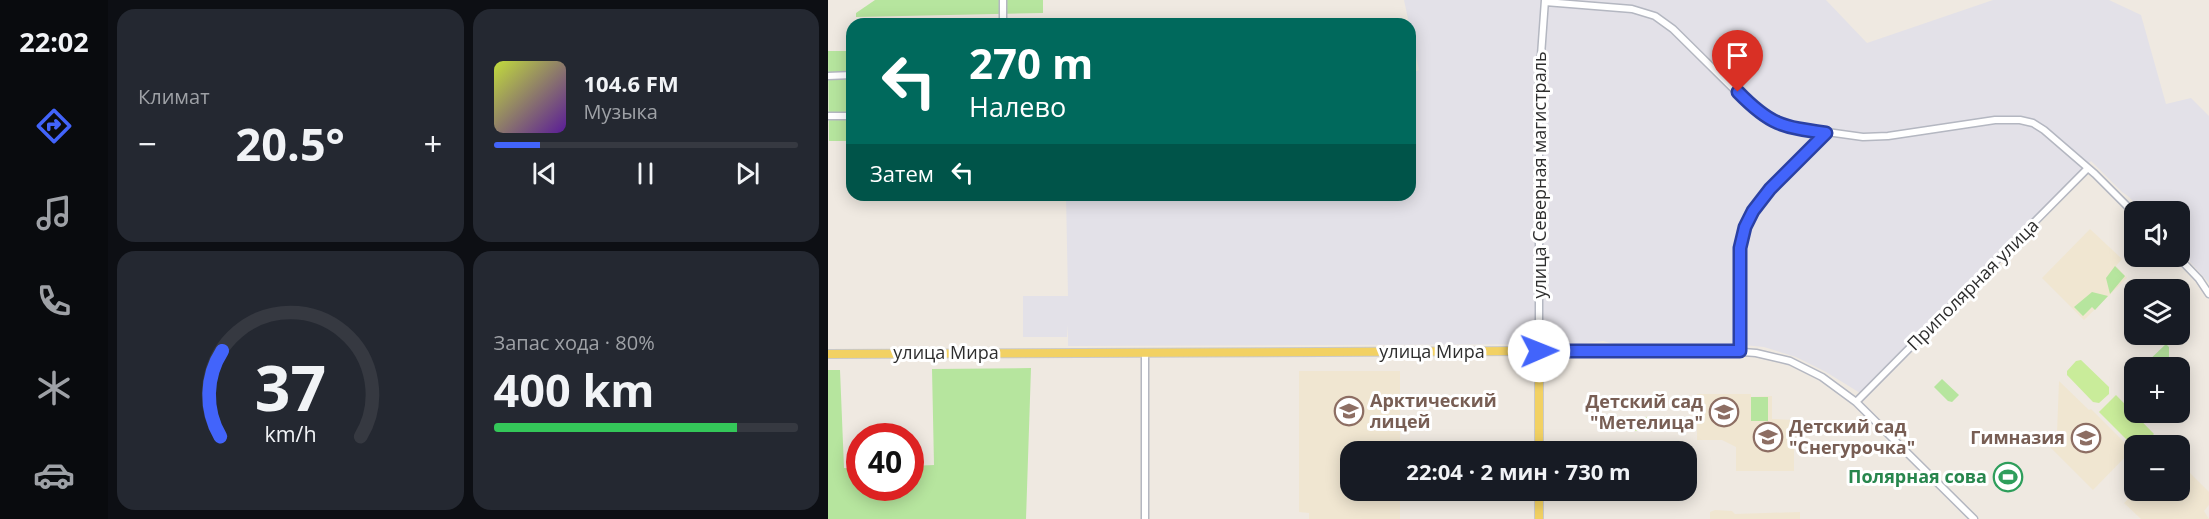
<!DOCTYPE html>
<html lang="ru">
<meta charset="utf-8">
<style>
:root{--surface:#171b24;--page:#242831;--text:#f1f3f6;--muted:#9ea1a6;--line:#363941;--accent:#4264fb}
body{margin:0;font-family:"Open Sans",sans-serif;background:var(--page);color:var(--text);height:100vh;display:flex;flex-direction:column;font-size:22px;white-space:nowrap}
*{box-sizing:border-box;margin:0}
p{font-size:20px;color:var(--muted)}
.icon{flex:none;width:33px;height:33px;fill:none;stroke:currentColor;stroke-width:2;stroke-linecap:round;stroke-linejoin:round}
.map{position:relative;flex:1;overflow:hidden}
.drawer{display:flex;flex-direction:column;gap:9px;padding:9px;background:#0d0f14;width:720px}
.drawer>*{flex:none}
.guide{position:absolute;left:18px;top:18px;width:570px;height:183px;border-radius:18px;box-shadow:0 3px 15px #0003;background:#00695c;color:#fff;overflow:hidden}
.fabs{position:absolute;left:1296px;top:201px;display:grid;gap:12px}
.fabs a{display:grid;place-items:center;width:66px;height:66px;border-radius:12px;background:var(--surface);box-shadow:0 3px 15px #0003;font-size:30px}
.speed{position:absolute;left:18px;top:423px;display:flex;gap:12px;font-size:30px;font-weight:700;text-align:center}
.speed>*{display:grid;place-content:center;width:78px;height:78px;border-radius:50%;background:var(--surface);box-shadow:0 3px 15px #0003;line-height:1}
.speed .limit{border:9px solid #d22;background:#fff;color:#111}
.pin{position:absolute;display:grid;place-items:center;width:51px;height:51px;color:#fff;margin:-62px -26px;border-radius:50% 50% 50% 0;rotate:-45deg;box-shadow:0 0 6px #0007}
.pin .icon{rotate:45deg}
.me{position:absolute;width:66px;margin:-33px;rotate:89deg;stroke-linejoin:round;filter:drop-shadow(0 0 4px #0008)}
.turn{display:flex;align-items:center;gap:21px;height:126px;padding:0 24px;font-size:27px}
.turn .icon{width:78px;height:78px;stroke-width:2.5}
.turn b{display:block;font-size:42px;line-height:51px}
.then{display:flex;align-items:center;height:57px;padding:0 24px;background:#0003;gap:12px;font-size:22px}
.big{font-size:45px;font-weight:700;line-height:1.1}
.drawer .tile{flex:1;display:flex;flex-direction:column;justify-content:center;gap:9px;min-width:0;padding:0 21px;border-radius:18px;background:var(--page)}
.drawer .dial{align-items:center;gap:0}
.dial svg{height:156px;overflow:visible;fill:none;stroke:var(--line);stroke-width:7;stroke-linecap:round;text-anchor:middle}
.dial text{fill:var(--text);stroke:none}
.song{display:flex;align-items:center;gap:18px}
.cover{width:72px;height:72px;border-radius:9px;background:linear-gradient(135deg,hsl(70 70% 55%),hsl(270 70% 35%))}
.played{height:6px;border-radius:3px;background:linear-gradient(90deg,var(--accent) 15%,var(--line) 15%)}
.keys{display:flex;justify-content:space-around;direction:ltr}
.heat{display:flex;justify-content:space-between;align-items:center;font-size:33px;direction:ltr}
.charge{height:9px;border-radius:4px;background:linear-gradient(90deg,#34c759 80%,var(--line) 0)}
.drawer .tiles{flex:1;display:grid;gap:9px;grid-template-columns:repeat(2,1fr)}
.trip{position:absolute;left:512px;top:441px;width:357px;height:60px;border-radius:18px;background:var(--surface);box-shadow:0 3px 15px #0003;font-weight:700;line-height:60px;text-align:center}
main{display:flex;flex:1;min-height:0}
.dock{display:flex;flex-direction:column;width:108px;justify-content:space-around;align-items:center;background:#090b0e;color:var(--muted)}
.dock .icon{width:42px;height:42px}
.dock .selected{color:var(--accent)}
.dock b{font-size:27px;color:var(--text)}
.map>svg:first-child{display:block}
.industrial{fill:#e3e1e8}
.education{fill:#f0e6d1}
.green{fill:#b6e59e}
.pitch{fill:#c9ec9a}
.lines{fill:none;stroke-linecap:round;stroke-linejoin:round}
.minor-casing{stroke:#b4b7c1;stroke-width:9}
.major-casing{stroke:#c9c9c9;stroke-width:10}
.minor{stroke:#fff;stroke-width:6}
.major{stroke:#f2d163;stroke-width:8}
.route-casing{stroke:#2b41a3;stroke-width:15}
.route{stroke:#4264fb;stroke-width:10}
.labels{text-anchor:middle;stroke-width:6;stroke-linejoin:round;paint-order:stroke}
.street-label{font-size:18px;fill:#2e2e2e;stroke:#fff}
.education-label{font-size:18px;font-weight:bold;fill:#785e54;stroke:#fff;text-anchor:start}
.leisure-label{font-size:18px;font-weight:bold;fill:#27864d;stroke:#fff;text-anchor:end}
</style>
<main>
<nav class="dock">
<b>22:02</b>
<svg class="icon selected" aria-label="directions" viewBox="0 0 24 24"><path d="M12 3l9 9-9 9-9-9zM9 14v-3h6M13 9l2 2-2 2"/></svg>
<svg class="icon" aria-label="music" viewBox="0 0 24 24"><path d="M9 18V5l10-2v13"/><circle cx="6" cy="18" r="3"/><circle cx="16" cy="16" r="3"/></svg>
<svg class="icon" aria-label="phone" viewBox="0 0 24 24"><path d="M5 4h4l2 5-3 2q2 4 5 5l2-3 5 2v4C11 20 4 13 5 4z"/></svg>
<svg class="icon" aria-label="climate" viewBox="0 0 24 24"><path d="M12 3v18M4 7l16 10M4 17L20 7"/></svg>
<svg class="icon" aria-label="car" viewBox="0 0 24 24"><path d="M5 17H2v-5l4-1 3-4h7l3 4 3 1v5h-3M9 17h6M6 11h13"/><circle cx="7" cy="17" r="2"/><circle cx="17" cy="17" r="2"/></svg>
</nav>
<section class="drawer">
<div class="tiles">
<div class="tile"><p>Климат</p>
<div class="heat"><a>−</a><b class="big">20.5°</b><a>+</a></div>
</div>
<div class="tile">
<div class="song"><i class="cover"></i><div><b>104.6 FM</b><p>Музыка</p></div></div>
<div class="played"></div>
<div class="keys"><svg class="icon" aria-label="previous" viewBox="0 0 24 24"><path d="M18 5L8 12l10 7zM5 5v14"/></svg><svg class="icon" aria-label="pause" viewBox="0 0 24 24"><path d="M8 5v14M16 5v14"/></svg><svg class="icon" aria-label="next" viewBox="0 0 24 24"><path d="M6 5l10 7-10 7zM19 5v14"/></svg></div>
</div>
<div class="tile dial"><svg viewBox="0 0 100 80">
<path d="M14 69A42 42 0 1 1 86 69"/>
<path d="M14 69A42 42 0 0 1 15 25" stroke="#4264fb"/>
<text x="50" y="56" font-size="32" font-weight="700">37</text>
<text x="50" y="72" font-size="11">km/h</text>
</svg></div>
<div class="tile"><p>Запас хода · 80%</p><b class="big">400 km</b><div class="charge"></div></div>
</div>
</section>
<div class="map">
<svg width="1381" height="519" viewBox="0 0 1381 519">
<rect width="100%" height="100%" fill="#efe9e1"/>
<path class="industrial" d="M576 0H998L1039 43 1165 0H1281L1313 15 1338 104 1363 98 1381 116V283L1352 251V212L1314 211 1301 197 1294 192 1263 161 1032 393 998 372 968 357 936 347 906 344H786L775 341 749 344 240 346V325L239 337H195V296H240L238 195H582V74L591 70Z"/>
<path class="education" d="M1262 229 1294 259 1288 266 1299 278 1256 320 1214 278Z
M471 371H572V451L522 452V490L572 491V519H481V513L471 512Z
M1231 381 1261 410 1263 409 1304 450 1265 490 1218 443 1229 433Z
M869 394H923V397L944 396V419L966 420V471H908V447L894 440H869Z
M1352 463 1381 492V505L1376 511 1381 519H1313L1296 503 1308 491 1352 490Z
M887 510 904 511 907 514 972 512V519H882V512Z"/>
<path class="green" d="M47 0H215V13L28 17V13Z
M0 51H24V141H1Z
M1287 266 1297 276 1282 294 1278 278Z
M1264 292 1280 296 1267 310 1264 307 1255 316 1246 307Z
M1338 344 1341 347V367H1319L1316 365Z
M203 368 198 519H0V370H12L16 468H31L32 488H82L83 466 106 465 104 369Z
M1114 379 1131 395 1124 402 1120 401 1106 387Z
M923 397H940V421H923Z
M775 417H796V431H776Z"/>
<path class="pitch" d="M1253 360 1281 387V394L1271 403 1265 402 1239 375V371L1248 361Z
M1288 395 1326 434 1315 445 1306 447 1271 412Z
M801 417H823V430L801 431Z"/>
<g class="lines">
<g class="minor-casing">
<path id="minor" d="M175 0V23
M717 0 711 83V351L887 350 928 353 962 361 994 377 1028 402 1146 519
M717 2 804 9 827 16 845 29 928 111 941 120 963 127 1035 137 1060 136 1167 120H1192L1205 123 1216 130 1267 174 1306 213
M0 76 24 75
M0 116H24
M1349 256 1371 279 1381 294
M912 351C915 316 907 275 913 240 918 204 972 159 998 133
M317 353V519
M1028 402 1260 168"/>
</g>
<g class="major-casing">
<path id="major" d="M0 354 711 351V452
M711 490V519"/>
</g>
<use href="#minor" class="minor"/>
<use href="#major" class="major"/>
</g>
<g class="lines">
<g class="route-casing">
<path id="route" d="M711 351H912V248L917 227 925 211 942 189 998 133C954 127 942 125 910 92"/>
</g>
<use href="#route" class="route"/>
</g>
<defs>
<g id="school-ring" transform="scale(1.5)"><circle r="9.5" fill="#fff" stroke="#8d6e63" stroke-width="1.5"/><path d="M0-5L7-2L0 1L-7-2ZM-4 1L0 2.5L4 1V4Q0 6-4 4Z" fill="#8d6e63"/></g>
<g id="stadium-ring" transform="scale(1.5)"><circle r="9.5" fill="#fff" stroke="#2e9e5b" stroke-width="1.5"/><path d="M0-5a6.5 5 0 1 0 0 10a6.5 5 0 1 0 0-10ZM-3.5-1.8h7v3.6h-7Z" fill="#2e9e5b"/></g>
</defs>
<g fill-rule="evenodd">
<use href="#school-ring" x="521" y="411"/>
<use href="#school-ring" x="896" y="412"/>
<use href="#school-ring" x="940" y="437"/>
<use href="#school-ring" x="1258" y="438"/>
<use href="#stadium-ring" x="1180" y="477"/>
</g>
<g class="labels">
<g class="street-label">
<text transform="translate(712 175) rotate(-90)" y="6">улица Северная магистраль</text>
<text transform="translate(1145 285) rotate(-45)" y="6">Приполярная улица</text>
<text x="604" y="358">улица Мира</text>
<text x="118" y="359">улица Мира</text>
</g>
<g class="education-label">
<text x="542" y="407">Арктический<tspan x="542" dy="21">лицей</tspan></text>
<text x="875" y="408" text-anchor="end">Детский сад<tspan x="875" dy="21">"Метелица"</tspan></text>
<text x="961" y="433">Детский сад<tspan x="961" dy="21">"Снегурочка"</tspan></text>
<text x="1237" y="444" text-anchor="end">Гимназия</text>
</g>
<g class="leisure-label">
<text x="1159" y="483">Полярная сова</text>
</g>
</g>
</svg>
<div class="fabs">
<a><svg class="icon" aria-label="sound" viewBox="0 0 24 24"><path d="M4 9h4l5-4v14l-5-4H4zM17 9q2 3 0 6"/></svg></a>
<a><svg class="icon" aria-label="layers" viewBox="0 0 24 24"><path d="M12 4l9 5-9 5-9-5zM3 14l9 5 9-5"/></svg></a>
<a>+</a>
<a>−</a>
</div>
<div class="speed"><div class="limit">40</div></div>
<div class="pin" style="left:910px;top:92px;background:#d93025"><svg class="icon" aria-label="arrive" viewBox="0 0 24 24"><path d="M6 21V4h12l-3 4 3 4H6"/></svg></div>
<svg class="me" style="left:711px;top:351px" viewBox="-20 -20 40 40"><circle r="19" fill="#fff"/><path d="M0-13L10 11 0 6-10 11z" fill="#4264fb"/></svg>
<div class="trip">22:04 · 2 мин · 730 m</div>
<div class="guide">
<div class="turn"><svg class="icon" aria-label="left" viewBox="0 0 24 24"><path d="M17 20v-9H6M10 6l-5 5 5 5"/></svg><div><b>270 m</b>Налево</div></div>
<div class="then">Затем<svg class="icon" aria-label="left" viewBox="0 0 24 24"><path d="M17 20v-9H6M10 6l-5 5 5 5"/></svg></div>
</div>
</div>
</main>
